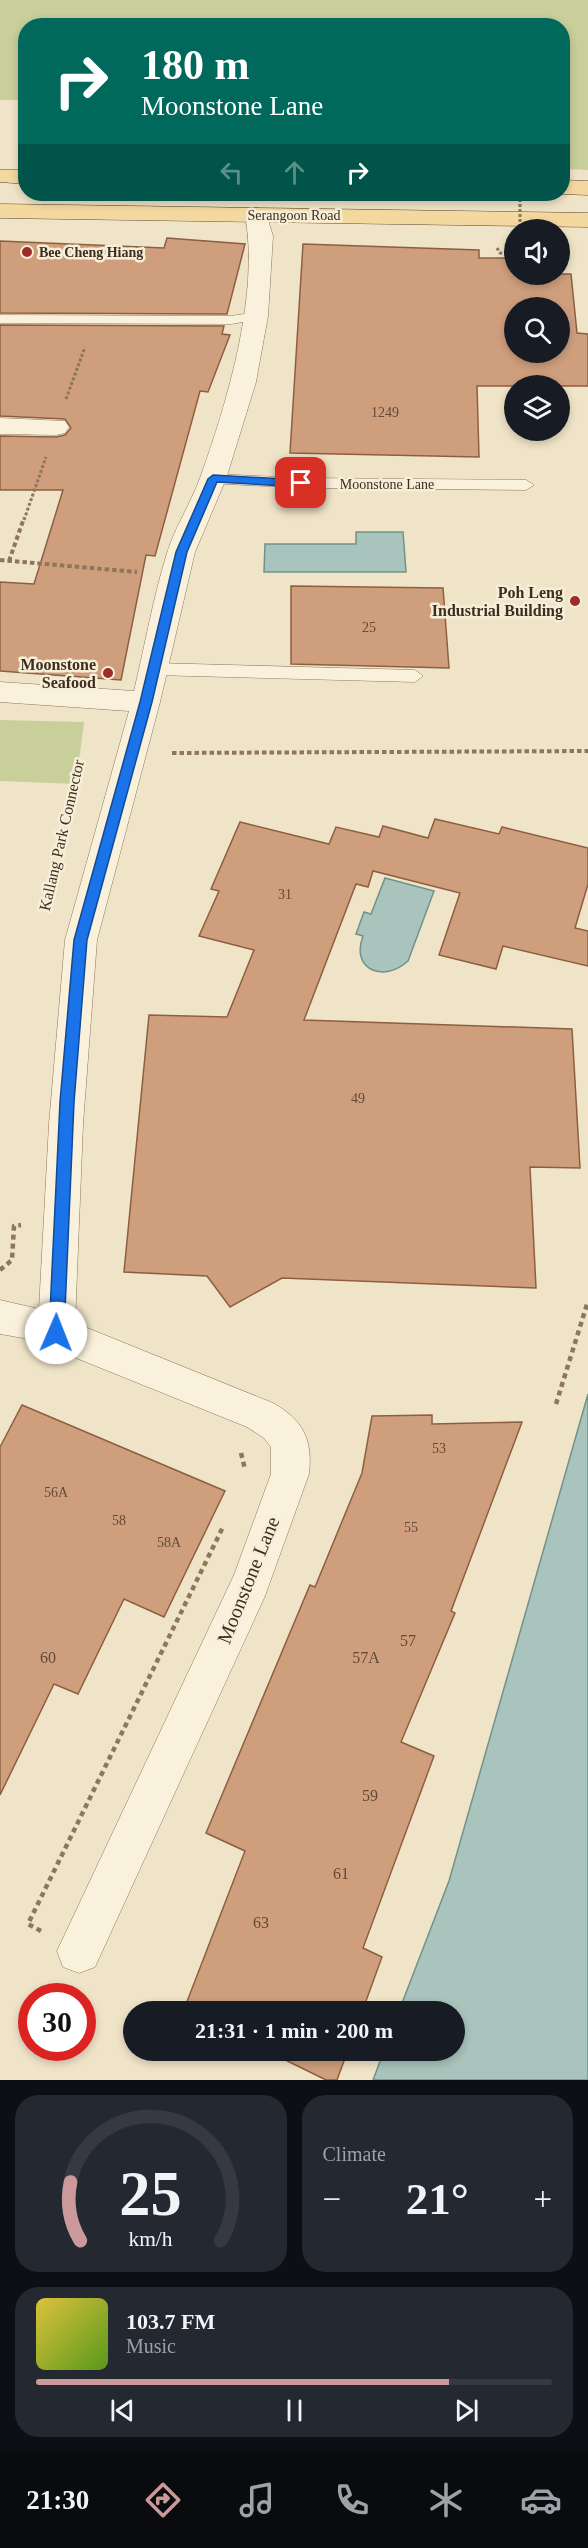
<!DOCTYPE html>
<meta charset="utf-8">
<style>
:root{--surface:#171b24;--page:#242831;--text:#f1f3f6;--muted:#9ea1a6;--line:#363941;--accent:#cc999b}
body{margin:0;font-family:Georgia,serif;background:var(--page);color:var(--text);height:100vh;display:flex;flex-direction:column;font-size:22px;white-space:nowrap}
*{box-sizing:border-box;margin:0}
p{font-size:20px;color:var(--muted)}
.icon{flex:none;width:33px;height:33px;fill:none;stroke:currentColor;stroke-width:2;stroke-linecap:round;stroke-linejoin:round}
.map{position:relative;height:2080px;overflow:hidden}
.sheet{display:flex;flex-direction:column;gap:15px;padding:15px;background:#0d0f14;flex:1}
.sheet>*{flex:none}
.top-card{position:absolute;left:18px;top:18px;width:552px;height:183px;border-radius:24px;box-shadow:0 3px 9px #0003;background:#00695c;color:#fff;overflow:hidden}
.controls{position:absolute;left:504px;top:219px;display:grid;gap:12px}
.controls a{display:grid;place-items:center;width:66px;height:66px;border-radius:50%;background:var(--surface);box-shadow:0 3px 9px #0003;font-size:30px}
.speed{position:absolute;left:18px;top:1983px;display:flex;gap:12px;font-size:30px;font-weight:700;text-align:center}
.speed>*{display:grid;place-content:center;width:78px;height:78px;border-radius:50%;background:var(--surface);box-shadow:0 3px 9px #0003;line-height:1}
.speed .limit{border:9px solid #d22;background:#fff;color:#111}
.pin{position:absolute;display:grid;place-items:center;width:51px;height:51px;color:#fff;margin:-26px;border-radius:12px;box-shadow:0 3px 9px #0006}
.me{position:absolute;width:66px;margin:-33px;rotate:1deg;stroke-linejoin:round;filter:drop-shadow(0 0 4px #0008)}
.turn{display:flex;align-items:center;gap:21px;height:126px;padding:0 24px;font-size:27px}
.turn .icon{width:78px;height:78px;stroke-width:2.5}
.turn b{display:block;font-size:42px;line-height:51px}
.lanes{display:flex;align-items:center;height:57px;padding:0 24px;background:#0003;justify-content:center;gap:30px;direction:ltr}
.lanes .off{opacity:.35}
.big{font-size:45px;font-weight:600;line-height:1.1}
.sheet .tile{flex:1;display:flex;flex-direction:column;justify-content:center;gap:9px;min-width:0;padding:0 21px;border-radius:24px;background:var(--page)}
.sheet .dial{align-items:center;gap:0}
.dial svg{height:156px;overflow:visible;fill:none;stroke:var(--line);stroke-width:7;stroke-linecap:round;text-anchor:middle}
.dial text{fill:var(--text);stroke:none}
.song{display:flex;align-items:center;gap:18px}
.cover{width:72px;height:72px;border-radius:9px;background:linear-gradient(135deg,hsl(50 70% 55%),hsl(90 70% 35%))}
.played{height:6px;border-radius:3px;background:linear-gradient(90deg,var(--accent) 80%,var(--line) 80%)}
.keys{display:flex;justify-content:space-around;direction:ltr}
.heat{display:flex;justify-content:space-between;align-items:center;font-size:33px;direction:ltr}
.sheet .tiles{flex:1;display:grid;gap:15px;grid-template-columns:1fr 1fr}
.tile:last-child{grid-column:span 2}
.trip{position:absolute;left:123px;top:2001px;width:342px;height:60px;border-radius:30px;background:var(--surface);box-shadow:0 3px 9px #0003;font-weight:600;line-height:60px;text-align:center}
.menu{display:flex;height:96px;justify-content:space-around;align-items:center;background:#090b0e;color:var(--muted)}
.menu .icon{width:42px;height:42px}
.menu .on{color:var(--accent)}
.menu b{font-size:27px;color:var(--text)}
.map>svg:first-child{display:block}
.green{fill:#c9cf9b}
.water{fill:#a9c4bc;stroke:#6f938a;stroke-width:1.5}
.building{fill:#cf9f7d;stroke:#8d5f41;stroke-width:1.5;fill-rule:evenodd}
.lines{fill:none;stroke-linecap:round;stroke-linejoin:round}
.service-casing{stroke:#8d765c;stroke-width:1}
.minor-casing{stroke:#8d765c;stroke-width:1}
.primary-casing{stroke:#5b4430;stroke-width:1}
.path-far2{stroke:#8d765c;stroke-width:3;stroke-dasharray:3 2;stroke-linecap:butt}
.path-far1{stroke:#8d765c;stroke-width:4;stroke-dasharray:4.5 3;stroke-linecap:butt}
.path{stroke:#8d765c;stroke-width:4.5;stroke-dasharray:5 4;stroke-linecap:butt}
.service{fill:#faf1dc;fill-rule:evenodd}
.minor{fill:#faf1dc;fill-rule:evenodd}
.primary{fill:#f3d9a0;fill-rule:evenodd}
.path-bridge{stroke:#8d765c;stroke-width:3;stroke-dasharray:3 2;stroke-linecap:butt}
.route{fill:#1a73e8;stroke:#114b97;stroke-width:1.5}
.poi-dot{fill:#9e2a2b;stroke:#f7eed8;stroke-width:2}
.labels{text-anchor:middle;stroke-width:5;stroke-linejoin:round;paint-order:stroke}
.far-street-label{font-size:14px;fill:#3d2e20;stroke:#f7eed8}
.far-poi-label{font-size:14px;font-weight:bold;fill:#3d2e20;stroke:#f7eed8;text-anchor:start}
.number-label{font-size:14px;fill:#624a37}
.poi-label{font-size:16px;font-weight:bold;fill:#3d2e20;stroke:#f7eed8;text-anchor:end}
.street-label{font-size:16px;fill:#3d2e20;stroke:#f7eed8}
.near-number-label{font-size:16px;fill:#624a37}
.near-street-label{font-size:20px;fill:#3d2e20;stroke:#f7eed8}
</style>
<div class="map">
<svg width="588" height="2080" viewBox="0 0 588 2080">
<rect width="100%" height="100%" fill="#f0e4c8"/>
<path class="green" d="M0 0H588V170L563 169 562 26H26L25 100H0Z
M0 720 84 722 76 784 0 781Z"/>
<path class="water" d="M356 532H403L406 572H264L265 544H356Z
M385 878 434 891 408 961C384 983 350 970 363 936L356 934 364 912 371 914Z
M588 1394V2080H373L384 2051 454 2050V2012L399 2011 449 1881Z"/>
<path class="building" d="M167 238 245 244 227 314 0 313V241L164 248Z
M303 244 479 250V258H514V274H571L577 333 588 334V386H477L479 457 290 453ZM514 308H560V352H514Z
M0 325 224 326 222 334 230 335 208 392 200 391 155 556 146 555 121 680 0 671V582L34 584 63 490H0V436L56 437 65 435 71 428 65 419 0 416Z
M291 586 443 588 449 668 291 664Z
M435 819 499 834 502 827 588 848V884L575 928 588 931V966L503 946 496 969 439 955 460 893 373 871 368 887 356 884 304 1020 572 1029 580 1168 530 1167 536 1288 282 1278 230 1307 207 1276 124 1272 149 1015 227 1017 254 950 199 936 219 891 211 889 240 822 329 844 336 827 379 837 383 826 428 838Z
M22 1405 225 1491 164 1617 124 1599 78 1694 54 1684 0 1795V1447Z
M432 1415V1424L522 1422 451 1611 455 1613 401 1742 434 1756 363 1948 382 1957 362 2012H183L245 1851 206 1833 310 1585 315 1587 362 1473 372 1416Z
M265 2050H348L337 2080H326Z"/>
<g class="lines">
<g class="service-casing">
<path id="service" d="M256 312 261 313 263 316 261 319 231 324 0 323V315L231 316Z
M213 474 301 478 526 480 534 485 526 490 301 488 208 483 205 479Z
M154 663 415 670 423 676 415 682 154 675 146 669Z"/>
</g>
<g class="minor-casing">
<path id="minor" d="M257 208 265 210 273 236 268 316 256 382 226 479 195 552 160 702 97 940 83 1124 75 1323 273 1403C303 1420 313 1439 309 1474L265 1596 95 1967 79 1973 63 1967 57 1951 234 1575 271 1474V1447L264 1438 247 1427 29 1339 0 1334V1300L39 1309 49 1124 65 940 129 711 0 702V682L134 691C145 645 153 598 167 553 175 527 191 503 200 478 227 403 260 294 245 215L249 210Z
M0 418 65 421 69 427 65 433 56 435 0 434Z"/>
</g>
<g class="primary-casing">
<path id="primary" d="M0 170H26V184L0 182Z
M562 180 588 181V195L561 194Z
M0 204 588 213V227L0 218Z"/>
</g>
<path class="path-far2" d="M497 248 500 253 514 254
M66 399 85 347
M24 520 46 457"/>
<path class="path-far1" d="M0 560 137 572
M9 561 24 518
M172 753 588 751"/>
<path class="path" d="M0 1270 12 1260 14 1226 21 1225
M556 1404 588 1301
M241 1453 245 1469
M41 1931 28 1924 223 1527"/>
<use href="#service" class="service"/>
<use href="#minor" class="minor"/>
<use href="#primary" class="primary"/>
<path class="path-bridge" d="M520 194V230"/>
</g>
<path class="route" d="M213 475 301 480 306 483 301 487 217 482 187 552 152 702 87 940 74 1102 64 1333 61 1338 56 1340 51 1338 49 1333 60 1102 74 940 140 702 176 552 208 479Z"/>
<g class="poi-dot">
<circle cx="27" cy="252" r="6"/>
<circle cx="575" cy="601" r="6"/>
<circle cx="108" cy="673" r="6"/>
</g>
<g class="labels">
<g class="far-street-label">
<text x="294" y="220">Serangoon Road</text>
<text x="387" y="489">Moonstone Lane</text>
</g>
<g class="far-poi-label">
<text x="39" y="257">Bee Cheng Hiang</text>
</g>
<g class="number-label">
<text x="385" y="417">1249</text>
<text x="369" y="632">25</text>
<text x="285" y="899">31</text>
<text x="358" y="1103">49</text>
<text x="439" y="1453">53</text>
<text x="56" y="1497">56A</text>
<text x="119" y="1525">58</text>
<text x="411" y="1532">55</text>
<text x="169" y="1547">58A</text>
</g>
<g class="poi-label">
<text x="563" y="598">Poh Leng<tspan x="563" dy="18">Industrial Building</tspan></text>
<text x="96" y="670">Moonstone<tspan x="96" dy="18">Seafood</tspan></text>
</g>
<g class="street-label">
<text transform="translate(61 835) rotate(-77)" y="6">Kallang Park Connector</text>
</g>
<g class="near-number-label">
<text x="408" y="1646">57</text>
<text x="48" y="1663">60</text>
<text x="366" y="1663">57A</text>
<text x="370" y="1801">59</text>
<text x="341" y="1879">61</text>
<text x="261" y="1928">63</text>
</g>
<g class="near-street-label">
<text transform="translate(248 1580) rotate(-68)" y="7">Moonstone Lane</text>
</g>
</g>
</svg>
<div class="controls">
<a><svg class="icon" aria-label="sound" viewBox="0 0 24 24"><path d="M4 9h4l5-4v14l-5-4H4zM17 9q2 3 0 6"/></svg></a>
<a><svg class="icon" aria-label="search" viewBox="0 0 24 24"><circle cx="10" cy="10" r="6"/><path d="M15 15l6 6"/></svg></a>
<a><svg class="icon" aria-label="layers" viewBox="0 0 24 24"><path d="M12 4l9 5-9 5-9-5zM3 14l9 5 9-5"/></svg></a>
</div>
<div class="speed"><div class="limit">30</div></div>
<div class="pin" style="left:301px;top:483px;background:#d93025"><svg class="icon" aria-label="arrive" viewBox="0 0 24 24"><path d="M6 21V4h12l-3 4 3 4H6"/></svg></div>
<svg class="me" style="left:56px;top:1333px" viewBox="-20 -20 40 40"><circle r="19" fill="#fff"/><path d="M0-13L10 11 0 6-10 11z" fill="#1a73e8"/></svg>
<div class="trip">21:31 · 1 min · 200 m</div>
<div class="top-card">
<div class="turn"><svg class="icon" aria-label="right" viewBox="0 0 24 24"><path d="M7 20v-9h11M14 6l5 5-5 5"/></svg><div><b>180 m</b>Moonstone Lane</div></div>
<div class="lanes"><svg class="icon off" aria-label="left" viewBox="0 0 24 24"><path d="M17 20v-9H6M10 6l-5 5 5 5"/></svg><svg class="icon off" aria-label="ahead" viewBox="0 0 24 24"><path d="M12 20V5M6 11l6-6 6 6"/></svg><svg class="icon" aria-label="right" viewBox="0 0 24 24"><path d="M7 20v-9h11M14 6l5 5-5 5"/></svg></div>
</div>
</div>
<section class="sheet">
<div class="tiles">
<div class="tile dial"><svg viewBox="0 0 100 80">
<path d="M14 69A42 42 0 1 1 86 69"/>
<path d="M14 69A42 42 0 0 1 9 39" stroke="#cc999b"/>
<text x="50" y="56" font-size="32" font-weight="700">25</text>
<text x="50" y="72" font-size="11">km/h</text>
</svg></div>
<div class="tile"><p>Climate</p>
<div class="heat"><a>−</a><b class="big">21°</b><a>+</a></div>
</div>
<div class="tile">
<div class="song"><i class="cover"></i><div><b>103.7 FM</b><p>Music</p></div></div>
<div class="played"></div>
<div class="keys"><svg class="icon" aria-label="previous" viewBox="0 0 24 24"><path d="M18 5L8 12l10 7zM5 5v14"/></svg><svg class="icon" aria-label="pause" viewBox="0 0 24 24"><path d="M8 5v14M16 5v14"/></svg><svg class="icon" aria-label="next" viewBox="0 0 24 24"><path d="M6 5l10 7-10 7zM19 5v14"/></svg></div>
</div>
</div>
</section>
<nav class="menu">
<b>21:30</b>
<svg class="icon on" aria-label="directions" viewBox="0 0 24 24"><path d="M12 3l9 9-9 9-9-9zM9 14v-3h6M13 9l2 2-2 2"/></svg>
<svg class="icon" aria-label="music" viewBox="0 0 24 24"><path d="M9 18V5l10-2v13"/><circle cx="6" cy="18" r="3"/><circle cx="16" cy="16" r="3"/></svg>
<svg class="icon" aria-label="phone" viewBox="0 0 24 24"><path d="M5 4h4l2 5-3 2q2 4 5 5l2-3 5 2v4C11 20 4 13 5 4z"/></svg>
<svg class="icon" aria-label="climate" viewBox="0 0 24 24"><path d="M12 3v18M4 7l16 10M4 17L20 7"/></svg>
<svg class="icon" aria-label="car" viewBox="0 0 24 24"><path d="M5 17H2v-5l4-1 3-4h7l3 4 3 1v5h-3M9 17h6M6 11h13"/><circle cx="7" cy="17" r="2"/><circle cx="17" cy="17" r="2"/></svg>
</nav>
